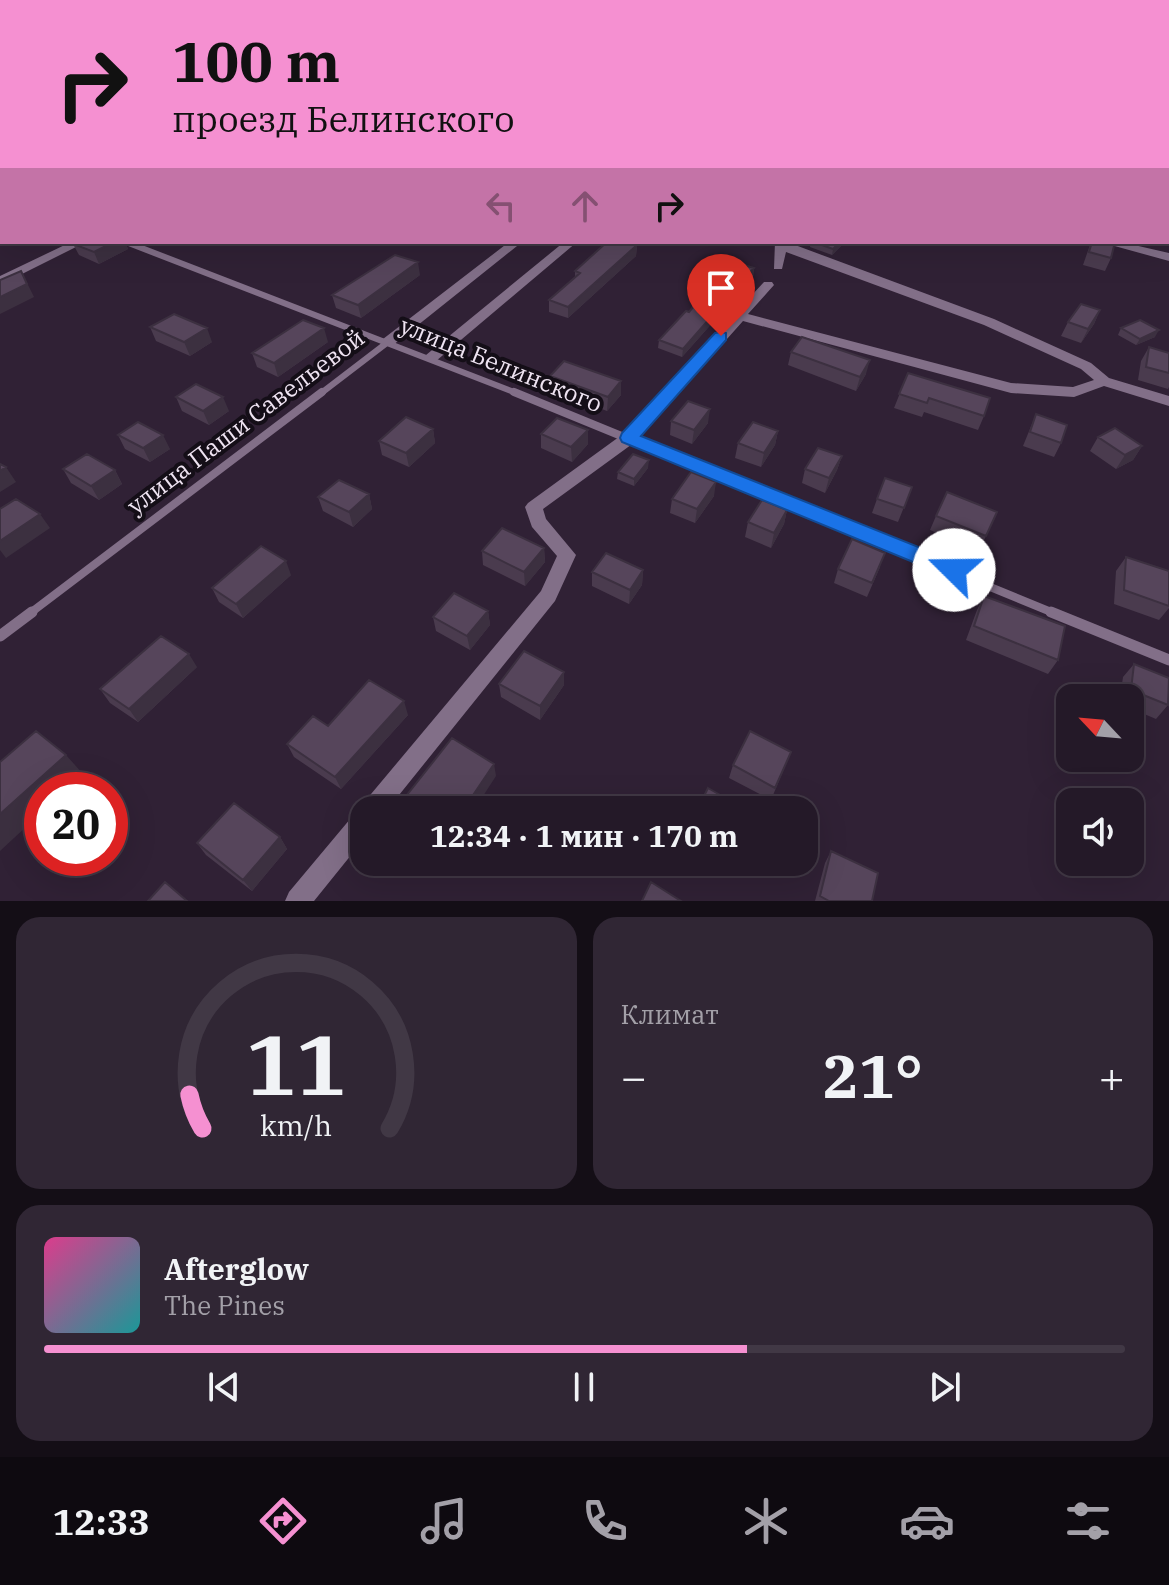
<!DOCTYPE html>
<html lang="ru">
<meta charset="utf-8">
<style>
:root{--surface:#241928;--page:#302634;--text:#f1f3f6;--muted:#a3a0a8;--line:#413845;--accent:#f590d1}
body{margin:0;font-family:"IBM Plex Serif",serif;background:var(--page);color:var(--text);height:100vh;display:flex;flex-direction:column;font-size:30px;white-space:nowrap}
*{box-sizing:border-box;margin:0}
p{font-size:26px;color:var(--muted)}
.icon{flex:none;width:44px;height:44px;fill:none;stroke:currentColor;stroke-width:2;stroke-linecap:round;stroke-linejoin:round}
.map{position:relative;height:901px;overflow:hidden}
.side{display:flex;flex-direction:column;gap:16px;padding:16px;background:#140e16;flex:1}
.side>*{flex:none}
.hud{position:absolute;left:0px;top:0px;width:1170px;height:244px;box-shadow:0 8px 32px #0002,0 0 0 2px var(--line);background:#f590d1;color:#111;overflow:hidden}
.needle{width:52px;rotate:296deg}
.tools{position:absolute;left:1056px;top:684px;display:grid;gap:16px}
.tools a{display:grid;place-items:center;width:88px;height:88px;border-radius:16px;background:var(--surface);box-shadow:0 8px 32px #0002,0 0 0 2px var(--line);font-size:40px}
.speed{position:absolute;left:24px;top:772px;display:flex;gap:16px;font-size:40px;font-weight:700;text-align:center}
.speed>*{display:grid;place-content:center;width:104px;height:104px;border-radius:50%;background:var(--surface);box-shadow:0 8px 32px #0002,0 0 0 2px var(--line);line-height:1}
.speed .limit{border:12px solid #d22;background:#fff;color:#111}
.pin{position:absolute;display:grid;place-items:center;width:68px;height:68px;color:#fff;margin:-82px -34px;border-radius:50% 50% 50% 0;rotate:-45deg;box-shadow:0 0 8px #0007}
.pin .icon{rotate:45deg}
.me{position:absolute;width:88px;margin:-44px;rotate:292deg;stroke-linejoin:round;filter:drop-shadow(0 0 6px #0008)}
.turn{display:flex;align-items:center;gap:28px;height:168px;padding:0 40px;font-size:36px}
.turn .icon{width:104px;height:104px;stroke-width:2.5}
.turn b{display:block;font-size:56px;line-height:68px}
.lanes{display:flex;align-items:center;height:76px;padding:0 40px;background:#0003;justify-content:center;gap:40px;direction:ltr}
.lanes .off{opacity:.35}
.big{font-size:60px;font-weight:700;line-height:1.1}
.side .card{flex:1;display:flex;flex-direction:column;justify-content:center;gap:12px;min-width:0;padding:0 28px;border-radius:24px;background:var(--page)}
.side .dial{align-items:center;gap:0}
.dial svg{height:208px;overflow:visible;fill:none;stroke:var(--line);stroke-width:7;stroke-linecap:round;text-anchor:middle}
.dial text{fill:var(--text);stroke:none}
.song{display:flex;align-items:center;gap:24px}
.cover{width:96px;height:96px;border-radius:12px;background:linear-gradient(135deg,hsl(330 70% 55%),hsl(180 70% 35%))}
.played{height:8px;border-radius:4px;background:linear-gradient(90deg,var(--accent) 65%,var(--line) 65%)}
.keys{display:flex;justify-content:space-around;direction:ltr}
.heat{display:flex;justify-content:space-between;align-items:center;font-size:44px;direction:ltr}
.side .tiles{flex:1;display:grid;gap:16px;grid-template-columns:1fr 1fr}
.card:last-child{grid-column:span 2}
.trip{position:absolute;left:350px;top:796px;width:468px;height:80px;border-radius:24px;background:var(--surface);box-shadow:0 8px 32px #0002,0 0 0 2px var(--line);font-weight:700;line-height:80px;text-align:center}
.menu{display:flex;height:128px;justify-content:space-around;align-items:center;background:#0e0a10;color:var(--muted)}
.menu .icon{width:56px;height:56px}
.menu .selected{color:var(--accent)}
.menu b{font-size:36px;color:var(--text)}
.map>svg:first-child{display:block}
.lines{fill:none;stroke-linecap:round;stroke-linejoin:round}
.lane-far2{stroke:#826f88;stroke-width:6}
.lane-far1{stroke:#826f88;stroke-width:8}
.lane{stroke:#826f88;stroke-width:11}
.street{fill:#826f88;fill-rule:evenodd}
.secondary{fill:#826f88;fill-rule:evenodd}
.wall{fill:#4a3b4e}
.shaded-wall{fill:#3c3040}
.building{fill:#56455b;stroke:#3c3040;stroke-width:2}
.route{fill:#1a73e8;stroke:#114b97;stroke-width:2}
.labels{text-anchor:middle;stroke-width:8;stroke-linejoin:round;paint-order:stroke}
.street-label{font-size:24px;fill:#efe4f2;stroke:#140e17}
</style>
<div class="map">
<svg width="1169" height="901" viewBox="0 0 1169 901">
<rect width="100%" height="100%" fill="#302135"/>
<g class="lines">
<path class="lane-far2" d="M126 242 519 394
M320 394 388 342"/>
<path class="lane-far1" d="M514 392 1056 614
M29 614 322 392"/>
<path class="lane" d="M1051 612 1169 660
M0 636 32 612"/>
<path class="street" d="M1168 2H1169V7H1168Z
M0 126H2V132H0Z
M71 242H86L0 285V276Z
M509 242H522L393 345H383L381 342 383 339Z
M564 242H577L436 361H426L424 358 426 355Z
M775 242H787L994 319 1091 363 1109 378 1169 396V406L1104 386 1074 397 1011 393 743 321 635 442 543 509 546 519 576 555 555 601 387 810H364V839L314 901H285L289 892 541 591 557 556 532 527 525 507 528 503 623 434 764 282H772L774 285 748 314 1011 383 1073 387 1094 380 1081 369 984 325 786 252 782 269H774Z
M1100 242H1121L1169 253V261Z"/>
<path class="secondary" d="M979 0H995L997 2H981Z
M1168 42H1169V48H1168Z"/>
</g>
<path class="wall" d="M368 0H399L393 2H379Z
M510 0H812L809 2H505Z
M77 242H125L128 249 99 264 79 255 73 244Z
M811 242H842L841 246 832 255 810 247Z
M1091 242H1115L1111 258 1105 271 1083 265Z
M637 245 636 256 568 318 549 312V300L575 277V271Z
M754 268 753 277 682 357 658 348 659 340Z
M420 275 361 318 336 308 332 295Z
M1100 310 1094 324 1081 343 1061 336 1068 322Z
M150 327 212 342 190 356 156 341Z
M1121 328 1155 337 1136 345 1118 335Z
M328 342 278 377 257 367 252 353Z
M1149 347 1169 353V387L1168 389 1138 380 1141 361Z
M791 352 866 374 856 391 788 365Z
M908 373 984 416 978 430 924 412 922 417 894 408Z
M550 376 621 381V395L607 411 550 390Z
M176 397 229 411 209 425 182 411Z
M1036 414 1061 443 1054 457 1023 446Z
M671 421 708 423 692 444 670 435Z
M433 429 435 443 409 467 382 455 379 441Z
M778 431 775 445 761 467 735 458 738 443Z
M541 434 588 444 572 462 541 448Z
M118 435 170 449 150 462 125 449Z
M1098 437 1142 446 1133 460 1116 469 1090 451Z
M842 456 837 470 825 493 802 483 805 469Z
M648 468 634 486 617 479 618 472Z
M63 469 115 470 122 484 99 500 71 483Z
M912 487 898 522 872 513 877 499Z
M369 494 372 509 353 527 323 511 318 497Z
M714 496 695 523 670 513 672 499Z
M787 510 784 524 771 548 745 537 748 522Z
M936 516 986 536 979 551 930 530Z
M544 548 545 562 525 586 483 565 482 551Z
M1126 557 1169 571V608L1159 620 1114 604 1116 571Z
M880 567 867 597 834 583 838 569Z
M643 570 642 585 629 604 592 586V572Z
M291 575 243 618 219 602 212 588Z
M984 596 1058 660 1048 674 966 640 977 610Z
M488 611 490 625 470 650 436 631 433 617Z
M1134 664 1168 705 1156 719 1130 708V698H1120L1123 677Z
M197 667 138 722 110 703 100 689Z
M499 684 564 685 540 720 501 697Z
M408 715 341 789 294 757 287 744 328 726Z
M791 752 771 800 729 778 733 765Z
M280 837 287 849 252 891 206 855 197 843Z
M831 851 872 901H815L825 863Z"/>
<path class="shaded-wall" d="M138 0H171L164 2H131Z
M799 0H812L809 2H796Z
M0 39H2V50H0Z
M114 242H125L128 249 99 264 94 252Z
M840 242H842L841 246 832 255 833 249Z
M637 245 636 256 568 318V307Z
M418 262 420 275 361 318 358 305Z
M754 268 753 277 682 357 683 349Z
M21 271 34 297 0 314V297Z
M1100 310 1094 324 1081 343 1088 329Z
M207 328 212 342 190 356 184 342Z
M324 328 328 342 278 377 274 363Z
M1159 330 1155 337 1136 345 1140 339Z
M870 360 866 374 856 391 860 377Z
M621 381V395L607 411 608 397Z
M223 397 229 411 209 425 203 411Z
M710 409 708 423 692 444 694 430Z
M433 429 435 443 409 467 406 453Z
M588 430V444L572 462 571 447Z
M778 431 775 445 761 467 764 453Z
M163 435 170 449 150 462 143 448Z
M1142 446 1133 460 1116 469 1125 455Z
M842 456 837 470 825 493 829 478Z
M649 460 648 468 634 486V479Z
M6 467 16 482 0 492V471Z
M115 470 122 484 99 500 91 486Z
M716 482 714 496 695 523 697 509Z
M369 494 372 509 353 527 349 512Z
M787 510 784 524 771 548 774 533Z
M40 514 50 528 6 558 0 550V541Z
M544 548 545 562 525 586 524 572Z
M286 561 291 575 243 618 236 604Z
M643 570 642 585 629 604 630 590Z
M488 611 490 625 470 650 467 636Z
M189 654 197 667 138 722 129 709Z
M564 672V685L540 720V706Z
M404 701 408 715 341 789 335 777Z
M66 755 83 774 66 790H42V812L0 851V814Z
M494 764 496 776 474 810H463Z
M280 837 287 849 252 891 243 880Z"/>
<path class="building" d="M0 0H138L131 2 2 3 0 2Z
M302 0H328V2H296Z
M510 0H674L670 2H505Z
M713 0H799L796 2H727Z
M876 0H899L898 2H874Z
M0 18H2V39H0Z
M77 242H114L94 252 73 244Z
M607 242H628L637 245 568 307 549 300 580 273 575 271Z
M814 242H840L833 249Z
M1092 242H1115L1111 258 1089 252Z
M395 255 418 262 358 305 332 295Z
M731 261 754 268 683 349 659 340 686 311 689 312Z
M21 271 27 284 0 297V280Z
M1081 304 1100 310 1088 329 1068 322Z
M174 314 207 328 184 342 150 327Z
M303 320 324 328 274 363 252 353Z
M1140 320 1159 330 1140 339 1121 328Z
M802 337 870 360 860 377 791 352Z
M1149 347 1169 353V373L1146 367Z
M564 361 621 381 608 397 550 376Z
M908 373 990 398 984 416 929 398 927 403 899 394Z
M196 384 223 397 203 411 176 397Z
M688 401 710 409 694 430 671 421Z
M1036 414 1067 425 1061 443 1030 432Z
M406 417 433 429 406 453 379 441Z
M557 418 588 430 571 447 541 434Z
M138 422 163 435 143 448 118 435Z
M753 422 778 431 764 453 738 443Z
M1115 428 1142 446 1125 455 1098 437Z
M818 448 842 456 829 478 805 469Z
M87 454 115 470 91 486 63 469Z
M633 454 649 460 634 479 618 472Z
M0 464 6 467 0 471Z
M691 472 716 482 697 509 672 499Z
M885 478 912 487 904 508 877 499Z
M339 480 369 494 349 512 318 497Z
M947 492 997 512 986 536 936 516Z
M16 499 40 514 0 541V509Z
M762 500 787 510 774 533 748 522Z
M502 528 544 548 524 572 482 551Z
M852 539 885 553 872 583 838 569Z
M261 546 286 561 236 604 212 588Z
M606 553 643 570 630 590 592 572Z
M1126 557 1169 571V606L1124 590Z
M454 593 488 611 467 636 433 617Z
M984 596 1065 626 1058 660 974 626Z
M161 636 189 654 129 709 100 689Z
M524 651 564 672 540 706 499 684Z
M1134 664 1169 678 1168 705 1131 690Z
M369 680 404 701 335 777 287 744 313 716 328 726Z
M36 731 66 755 0 814V762Z
M750 731 791 752 775 788 733 765Z
M452 738 494 764 463 810H395Z
M708 788 746 810H697Z
M234 803 280 837 243 880 197 843Z
M831 851 878 873 872 901H829L820 896Z
M165 882 187 901H148Z
M651 882 681 901H642Z"/>
<path class="route" d="M721 332 726 333V340L641 436 961 564 965 570 961 576 954 578 947 576 622 442 620 438 622 433 715 333Z"/>
<g class="labels">
<g class="street-label">
<text transform="translate(501 365) rotate(22)" y="8">улица Белинского</text>
<text transform="translate(246 422) rotate(-37)" y="8">улица Паши Савельевой</text>
</g>
</g>
</svg>
<div class="tools">
<a><svg class="needle" viewBox="-14 -14 28 28"><path d="M0-13l5 13h-10z" fill="#e53935"/><path d="M0 13l5-13h-10z" fill="#a3a0a8"/></svg></a>
<a><svg class="icon" aria-label="sound" viewBox="0 0 24 24"><path d="M4 9h4l5-4v14l-5-4H4zM17 9q2 3 0 6"/></svg></a>
</div>
<div class="speed"><div class="limit">20</div></div>
<div class="pin" style="left:721px;top:336px;background:#d93025"><svg class="icon" aria-label="arrive" viewBox="0 0 24 24"><path d="M6 21V4h12l-3 4 3 4H6"/></svg></div>
<svg class="me" style="left:954px;top:570px" viewBox="-20 -20 40 40"><circle r="19" fill="#fff"/><path d="M0-13L10 11 0 6-10 11z" fill="#1a73e8"/></svg>
<div class="trip">12:34 · 1 мин · 170 m</div>
<div class="hud">
<div class="turn"><svg class="icon" aria-label="right" viewBox="0 0 24 24"><path d="M7 20v-9h11M14 6l5 5-5 5"/></svg><div><b>100 m</b>проезд Белинского</div></div>
<div class="lanes"><svg class="icon off" aria-label="left" viewBox="0 0 24 24"><path d="M17 20v-9H6M10 6l-5 5 5 5"/></svg><svg class="icon off" aria-label="ahead" viewBox="0 0 24 24"><path d="M12 20V5M6 11l6-6 6 6"/></svg><svg class="icon" aria-label="right" viewBox="0 0 24 24"><path d="M7 20v-9h11M14 6l5 5-5 5"/></svg></div>
</div>
</div>
<section class="side">
<div class="tiles">
<div class="card dial"><svg viewBox="0 0 100 80">
<path d="M14 69A42 42 0 1 1 86 69"/>
<path d="M14 69A42 42 0 0 1 9 56" stroke="#f590d1"/>
<text x="50" y="56" font-size="32" font-weight="700">11</text>
<text x="50" y="72" font-size="11">km/h</text>
</svg></div>
<div class="card"><p>Климат</p>
<div class="heat"><a>−</a><b class="big">21°</b><a>+</a></div>
</div>
<div class="card">
<div class="song"><i class="cover"></i><div><b>Afterglow</b><p>The Pines</p></div></div>
<div class="played"></div>
<div class="keys"><svg class="icon" aria-label="previous" viewBox="0 0 24 24"><path d="M18 5L8 12l10 7zM5 5v14"/></svg><svg class="icon" aria-label="pause" viewBox="0 0 24 24"><path d="M8 5v14M16 5v14"/></svg><svg class="icon" aria-label="next" viewBox="0 0 24 24"><path d="M6 5l10 7-10 7zM19 5v14"/></svg></div>
</div>
</div>
</section>
<nav class="menu">
<b>12:33</b>
<svg class="icon selected" aria-label="directions" viewBox="0 0 24 24"><path d="M12 3l9 9-9 9-9-9zM9 14v-3h6M13 9l2 2-2 2"/></svg>
<svg class="icon" aria-label="music" viewBox="0 0 24 24"><path d="M9 18V5l10-2v13"/><circle cx="6" cy="18" r="3"/><circle cx="16" cy="16" r="3"/></svg>
<svg class="icon" aria-label="phone" viewBox="0 0 24 24"><path d="M5 4h4l2 5-3 2q2 4 5 5l2-3 5 2v4C11 20 4 13 5 4z"/></svg>
<svg class="icon" aria-label="climate" viewBox="0 0 24 24"><path d="M12 3v18M4 7l16 10M4 17L20 7"/></svg>
<svg class="icon" aria-label="car" viewBox="0 0 24 24"><path d="M5 17H2v-5l4-1 3-4h7l3 4 3 1v5h-3M9 17h6M6 11h13"/><circle cx="7" cy="17" r="2"/><circle cx="17" cy="17" r="2"/></svg>
<svg class="icon" aria-label="filters" viewBox="0 0 24 24"><path d="M4 7h16M4 17h16"/><circle cx="9" cy="7" r="2"/><circle cx="15" cy="17" r="2"/></svg>
</nav>
